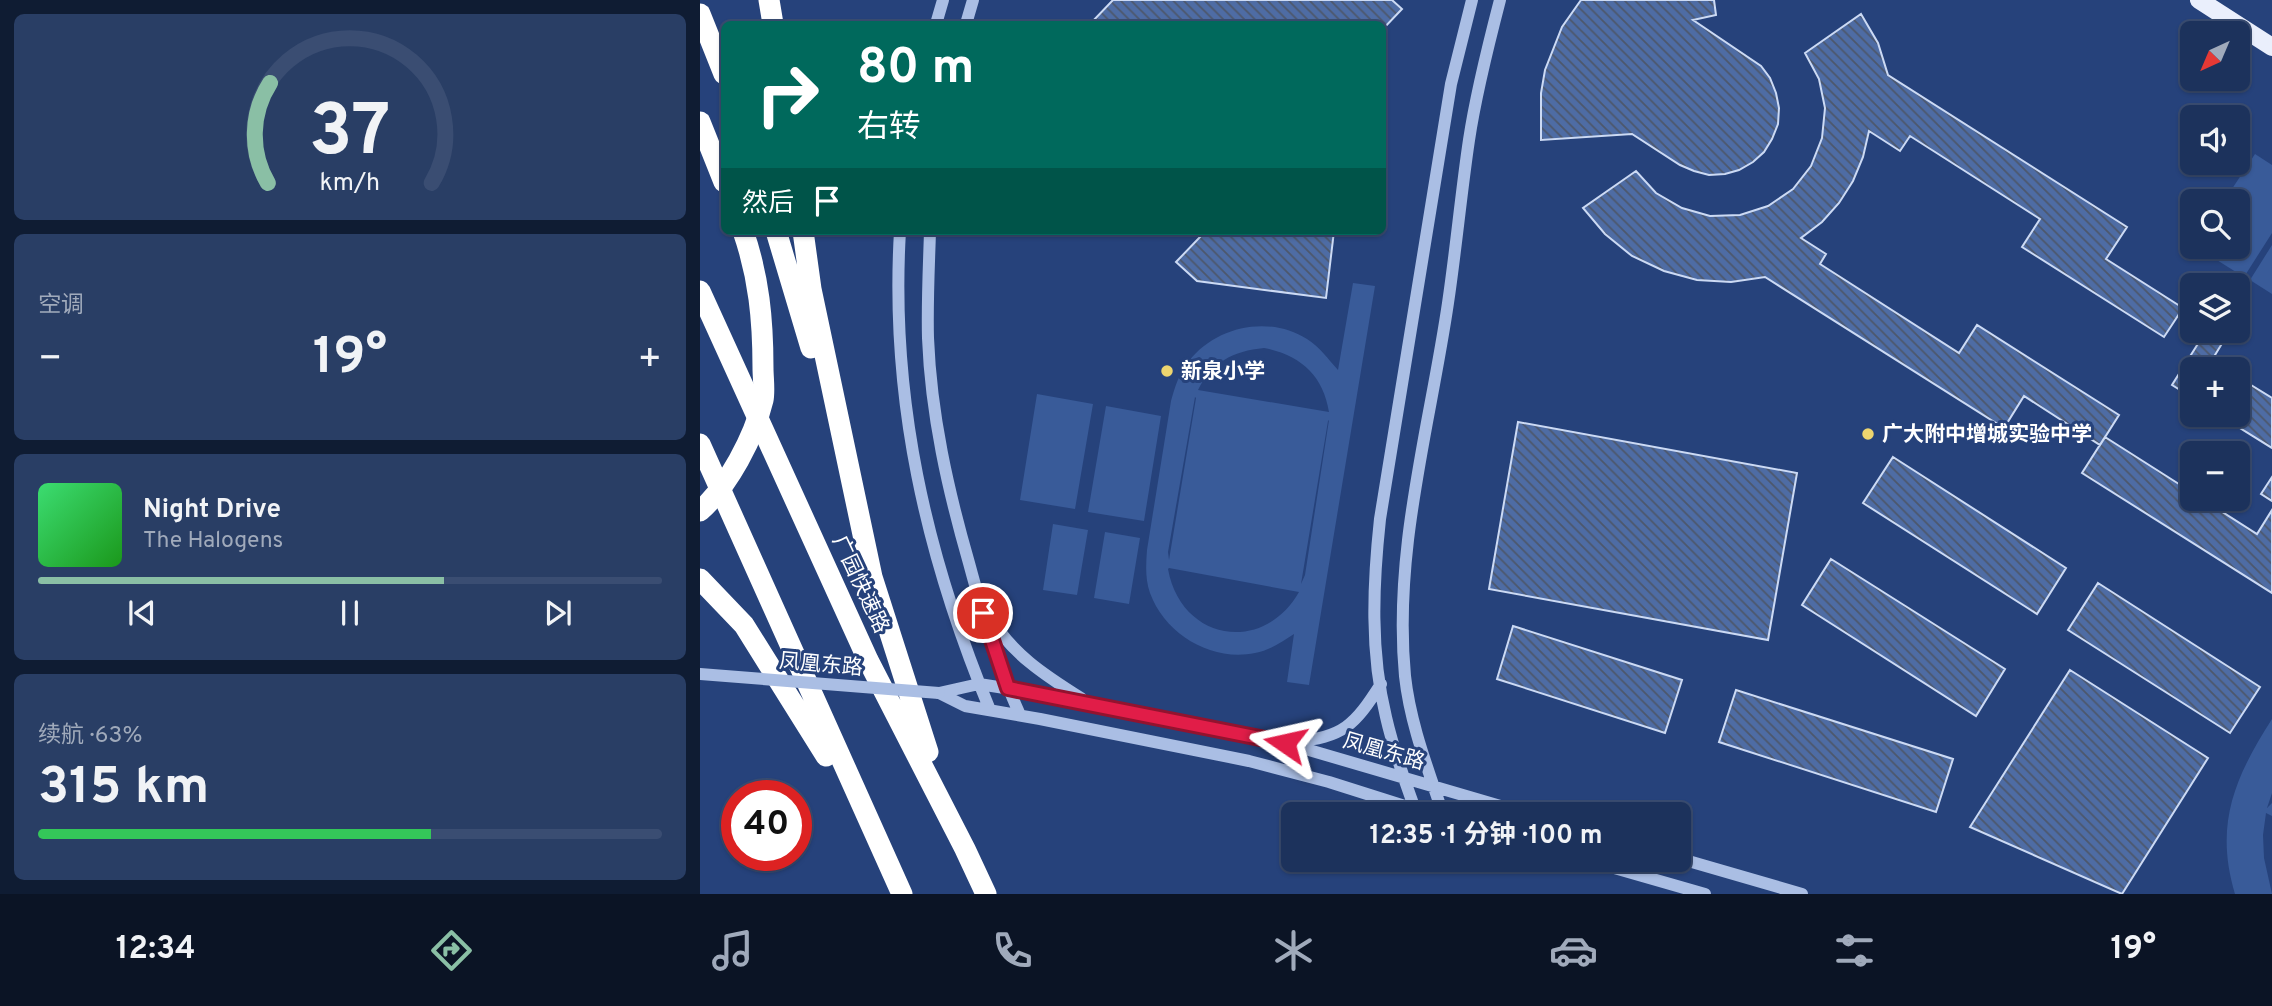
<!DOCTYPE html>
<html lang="zh">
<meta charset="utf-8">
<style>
:root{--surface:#1c325c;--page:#293e65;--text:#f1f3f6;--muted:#a0aabb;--line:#3a4d72;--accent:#8abfa5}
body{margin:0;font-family:Overpass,"Noto Sans SC",sans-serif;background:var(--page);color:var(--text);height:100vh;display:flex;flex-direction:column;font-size:26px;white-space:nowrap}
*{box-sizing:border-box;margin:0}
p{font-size:23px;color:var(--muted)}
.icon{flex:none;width:38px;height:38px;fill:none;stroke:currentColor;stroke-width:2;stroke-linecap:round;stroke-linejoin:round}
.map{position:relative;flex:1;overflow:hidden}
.panel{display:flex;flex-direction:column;gap:14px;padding:14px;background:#0f1c33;width:700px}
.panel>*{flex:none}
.guide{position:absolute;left:21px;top:21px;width:665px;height:214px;border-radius:10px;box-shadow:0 2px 5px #0004,0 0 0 2px var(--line);background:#00695c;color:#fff;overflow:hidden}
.needle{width:46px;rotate:224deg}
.controls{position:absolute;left:1480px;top:21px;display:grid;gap:14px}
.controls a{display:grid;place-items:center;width:70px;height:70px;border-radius:10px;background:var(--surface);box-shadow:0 2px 5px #0004,0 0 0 2px var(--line);font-size:35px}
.speed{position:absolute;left:21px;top:780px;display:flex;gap:14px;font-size:35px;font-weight:700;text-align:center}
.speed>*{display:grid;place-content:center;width:91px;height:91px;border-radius:50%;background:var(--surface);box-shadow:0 2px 5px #0004,0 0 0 2px var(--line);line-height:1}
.speed .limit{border:10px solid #d22;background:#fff;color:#111}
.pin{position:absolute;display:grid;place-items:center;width:60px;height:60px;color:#fff;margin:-30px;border:4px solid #fff;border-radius:50%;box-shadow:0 2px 7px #0007}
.me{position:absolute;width:77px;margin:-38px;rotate:281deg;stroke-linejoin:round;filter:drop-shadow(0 0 5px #0008)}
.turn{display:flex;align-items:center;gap:24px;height:147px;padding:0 21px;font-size:32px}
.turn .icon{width:91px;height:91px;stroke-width:2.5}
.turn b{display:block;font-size:49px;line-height:60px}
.then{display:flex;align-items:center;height:66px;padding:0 21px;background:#0003;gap:14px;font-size:26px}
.big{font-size:52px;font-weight:700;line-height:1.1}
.panel .widget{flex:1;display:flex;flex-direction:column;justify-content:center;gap:10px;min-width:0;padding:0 24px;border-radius:10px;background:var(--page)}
.panel .dial{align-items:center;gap:0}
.dial svg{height:182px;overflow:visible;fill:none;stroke:var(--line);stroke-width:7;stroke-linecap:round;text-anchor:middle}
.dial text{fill:var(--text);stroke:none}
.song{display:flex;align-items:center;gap:21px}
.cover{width:84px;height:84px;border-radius:10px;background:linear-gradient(135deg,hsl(140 70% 55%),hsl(120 70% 35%))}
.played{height:7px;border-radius:4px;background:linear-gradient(90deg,var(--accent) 65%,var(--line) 65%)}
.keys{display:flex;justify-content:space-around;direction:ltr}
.heat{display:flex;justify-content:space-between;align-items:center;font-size:38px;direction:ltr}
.charge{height:10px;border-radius:5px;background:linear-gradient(90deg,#34c759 63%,var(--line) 0)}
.trip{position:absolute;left:581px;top:802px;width:410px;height:70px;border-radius:10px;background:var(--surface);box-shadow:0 2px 5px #0004,0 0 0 2px var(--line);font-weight:700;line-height:70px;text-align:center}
.tabs{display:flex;height:112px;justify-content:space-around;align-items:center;background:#0b1425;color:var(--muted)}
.tabs .icon{width:49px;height:49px}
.tabs .selected{color:var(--accent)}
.tabs b{font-size:32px;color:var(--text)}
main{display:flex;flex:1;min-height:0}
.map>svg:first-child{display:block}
.grass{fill:#395b99;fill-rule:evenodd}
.building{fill:url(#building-back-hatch);stroke:#ccdaf4;stroke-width:2}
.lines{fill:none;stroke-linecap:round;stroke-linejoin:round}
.minor{stroke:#aabee4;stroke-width:12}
.major{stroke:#eaeffc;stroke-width:18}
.highway{stroke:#fff;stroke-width:21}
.minor-bridge{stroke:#aabee4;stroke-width:12}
.highway-bridge{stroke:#fff;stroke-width:21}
.route-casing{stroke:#92132f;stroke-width:18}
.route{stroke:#e11d48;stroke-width:12}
.poi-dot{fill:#edd56f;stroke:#26427b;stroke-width:2.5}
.labels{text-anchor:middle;stroke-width:6;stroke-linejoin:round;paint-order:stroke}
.poi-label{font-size:21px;font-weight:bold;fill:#fff;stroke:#26427b;text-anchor:start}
.street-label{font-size:21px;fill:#fff;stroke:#26427b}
</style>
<main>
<section class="panel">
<div class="widget dial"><svg viewBox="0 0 100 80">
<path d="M14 69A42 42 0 1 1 86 69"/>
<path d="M14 69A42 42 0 0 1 15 25" stroke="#8abfa5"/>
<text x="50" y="56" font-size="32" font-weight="700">37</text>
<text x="50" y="72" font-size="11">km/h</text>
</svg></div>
<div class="widget"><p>空调</p>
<div class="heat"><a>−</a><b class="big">19°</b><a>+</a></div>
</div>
<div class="widget">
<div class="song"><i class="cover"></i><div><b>Night Drive</b><p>The Halogens</p></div></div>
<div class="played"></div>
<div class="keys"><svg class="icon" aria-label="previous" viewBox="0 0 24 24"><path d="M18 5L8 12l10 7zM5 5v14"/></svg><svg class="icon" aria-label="pause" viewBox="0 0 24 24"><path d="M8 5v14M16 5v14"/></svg><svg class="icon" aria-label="next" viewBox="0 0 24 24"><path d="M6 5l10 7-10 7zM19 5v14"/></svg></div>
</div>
<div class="widget"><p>续航 · 63%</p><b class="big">315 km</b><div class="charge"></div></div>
</section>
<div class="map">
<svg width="1572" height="894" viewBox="0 0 1572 894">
<defs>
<pattern id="building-back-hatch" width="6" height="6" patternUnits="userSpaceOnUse" patternTransform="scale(1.75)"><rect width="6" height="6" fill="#4e6ca4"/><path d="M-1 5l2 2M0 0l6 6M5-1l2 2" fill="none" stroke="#4d576b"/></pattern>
</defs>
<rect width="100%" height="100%" fill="#26427b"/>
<path class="grass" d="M1555 154 1572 165V233L1544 277 1496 247H1538V201H1524Z
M1572 245V294L1550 280Z
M653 283 675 286 609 685 587 682 594 634C582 642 570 650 555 653 511 662 465 634 450 593 445 579 446 564 447 550L471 401C475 387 479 373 489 361 516 326 569 315 607 339 620 347 628 359 638 370ZM564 348C600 355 623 375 629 412L498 390C512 362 533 351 564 348ZM495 397 496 398 469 560 468 552ZM629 420 605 575 601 584 628 421ZM468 569 469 568 599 592C563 655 481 641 468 569Z
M337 394 393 404 375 509 320 500Z
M406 406 461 416 444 521 388 512Z
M353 524 388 530 377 595 343 590Z
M405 532 440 538 429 604 394 598Z
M1572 719V793L1567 808 1572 803V816L1566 813 1563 835 1564 858 1572 894H1535C1514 824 1535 777 1572 719Z"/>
<path class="building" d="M413 0H692L702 9 682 30V24H390Z
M881 0H1014L1016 15 993 20 1061 66 1070 78 1076 93 1079 108 1078 124 1072 139 1064 152 1053 162 1039 170 1025 174 1009 175 994 171 980 165 932 134 841 140V93L845 70 862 27Z
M1161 14 1178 43 1188 75 1427 227 1406 259 1483 308 1464 337 1322 247 1340 219 1210 136 1200 151 1169 131 1163 157 1153 181 1139 203 1122 222 1101 238 1126 254 1120 264 1259 353 1277 325 1419 415 1400 445 1324 396 1304 428 1065 277 1031 282 997 280 964 271 932 256 905 234 883 208 936 171 956 193 982 208 1010 216 1040 215 1068 206 1093 189 1111 166 1122 138 1125 108 1119 79 1105 53Z
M496 231H634L626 298 497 281 476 262 501 236Z
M1506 331 1529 332 1512 360 1526 369H1493V398L1472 385Z
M1538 377 1572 398V448L1519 415H1538Z
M818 422 1097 473 1068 640 789 589Z
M1405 437 1493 493V499H1502L1557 534 1572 510V593L1382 473Z
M1193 457 1366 568 1337 614 1163 503Z
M1572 477V501L1561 494Z
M1131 559 1305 669 1276 716 1102 605Z
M1398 583 1560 687 1530 733 1368 630Z
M813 626 982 680 965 733 797 679Z
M1370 670 1508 758 1422 894 1270 827Z
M1036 690 1253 759 1236 812 1019 742Z"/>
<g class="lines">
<path class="minor" d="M236 24 243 0
M266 24 273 0
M200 231C190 399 226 555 290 710
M230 231C229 266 227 302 228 338 231 415 248 490 269 563 283 615 298 666 320 715
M289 615C310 653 346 676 381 698
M239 693 279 684 342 694 585 743 828 814
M239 693 265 706 340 719 549 761 629 782 730 814
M593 742C644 737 654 726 681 684
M715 809C704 779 693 748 686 717 670 652 673 584 680 519L751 84 772 0
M743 814C728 769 710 723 705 676 693 550 730 426 748 303 756 249 761 194 769 140 776 93 788 46 800 0
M978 858 1102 894
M883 859 1005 894"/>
<path class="major" d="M1499 0 1572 47"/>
<path class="highway" d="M69 0 73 24
M0 14 24 74
M0 122 24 182
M76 231 111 348
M103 231 111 289 172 577 228 752
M0 291 168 660 265 849 286 894
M0 444 202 894
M0 579 44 625 126 756"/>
<path class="minor-bridge" d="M0 674 239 693"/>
<path class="highway-bridge" d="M0 511C28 486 54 438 63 400 65 391 63 378 63 368 63 320 59 277 43 231"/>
</g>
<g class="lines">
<g class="route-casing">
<path id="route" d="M283 613 308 688 585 743"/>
</g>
<use href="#route" class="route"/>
</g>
<g class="poi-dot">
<circle cx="467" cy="371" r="7"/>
<circle cx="1168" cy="434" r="7"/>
</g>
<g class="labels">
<g class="poi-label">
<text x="481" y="378">新泉小学</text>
<text x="1182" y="441">广大附中增城实验中学</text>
</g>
<g class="street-label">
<text transform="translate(161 584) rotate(65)" y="7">广园快速路</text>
<text transform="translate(121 664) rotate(5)" y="7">凤凰东路</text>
<text transform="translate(684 751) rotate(16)" y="7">凤凰东路</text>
</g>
</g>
</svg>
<div class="controls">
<a><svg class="needle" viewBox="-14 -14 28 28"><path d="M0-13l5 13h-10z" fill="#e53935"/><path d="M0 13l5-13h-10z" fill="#a0aabb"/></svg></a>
<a><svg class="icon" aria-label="sound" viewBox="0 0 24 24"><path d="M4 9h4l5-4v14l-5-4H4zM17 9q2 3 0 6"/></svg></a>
<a><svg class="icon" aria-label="search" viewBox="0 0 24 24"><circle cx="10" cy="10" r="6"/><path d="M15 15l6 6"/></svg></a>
<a><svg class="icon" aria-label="layers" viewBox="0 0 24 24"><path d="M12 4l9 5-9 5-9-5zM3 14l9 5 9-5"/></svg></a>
<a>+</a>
<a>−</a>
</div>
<div class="speed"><div class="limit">40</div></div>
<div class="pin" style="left:283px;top:613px;background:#d93025"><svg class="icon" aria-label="arrive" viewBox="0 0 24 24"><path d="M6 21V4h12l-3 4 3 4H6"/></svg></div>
<svg class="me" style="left:585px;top:743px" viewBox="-20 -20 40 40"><path d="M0-17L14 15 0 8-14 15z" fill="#e11d48" stroke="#fff" stroke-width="4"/></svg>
<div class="trip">12:35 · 1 分钟 · 100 m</div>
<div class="guide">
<div class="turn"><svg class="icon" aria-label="right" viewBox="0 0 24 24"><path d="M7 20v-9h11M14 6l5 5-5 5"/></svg><div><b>80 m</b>右转</div></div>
<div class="then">然后<svg class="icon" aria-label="arrive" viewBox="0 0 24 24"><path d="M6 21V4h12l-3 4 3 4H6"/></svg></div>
</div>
</div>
</main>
<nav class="tabs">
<b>12:34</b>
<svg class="icon selected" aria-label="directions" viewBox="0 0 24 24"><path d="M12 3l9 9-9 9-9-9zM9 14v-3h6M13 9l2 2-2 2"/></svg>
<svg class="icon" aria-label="music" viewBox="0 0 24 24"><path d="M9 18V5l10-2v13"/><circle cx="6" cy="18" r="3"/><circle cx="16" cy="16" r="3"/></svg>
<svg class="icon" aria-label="phone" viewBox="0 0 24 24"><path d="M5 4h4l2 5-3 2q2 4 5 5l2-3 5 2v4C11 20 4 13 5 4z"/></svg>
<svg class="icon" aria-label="climate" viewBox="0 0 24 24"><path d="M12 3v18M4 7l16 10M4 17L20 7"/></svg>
<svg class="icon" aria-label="car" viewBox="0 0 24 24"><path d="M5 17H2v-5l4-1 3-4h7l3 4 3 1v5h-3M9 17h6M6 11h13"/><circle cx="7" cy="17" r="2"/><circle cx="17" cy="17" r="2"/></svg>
<svg class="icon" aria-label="filters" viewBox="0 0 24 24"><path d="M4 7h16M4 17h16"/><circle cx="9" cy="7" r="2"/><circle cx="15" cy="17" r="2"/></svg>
<b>19°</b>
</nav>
